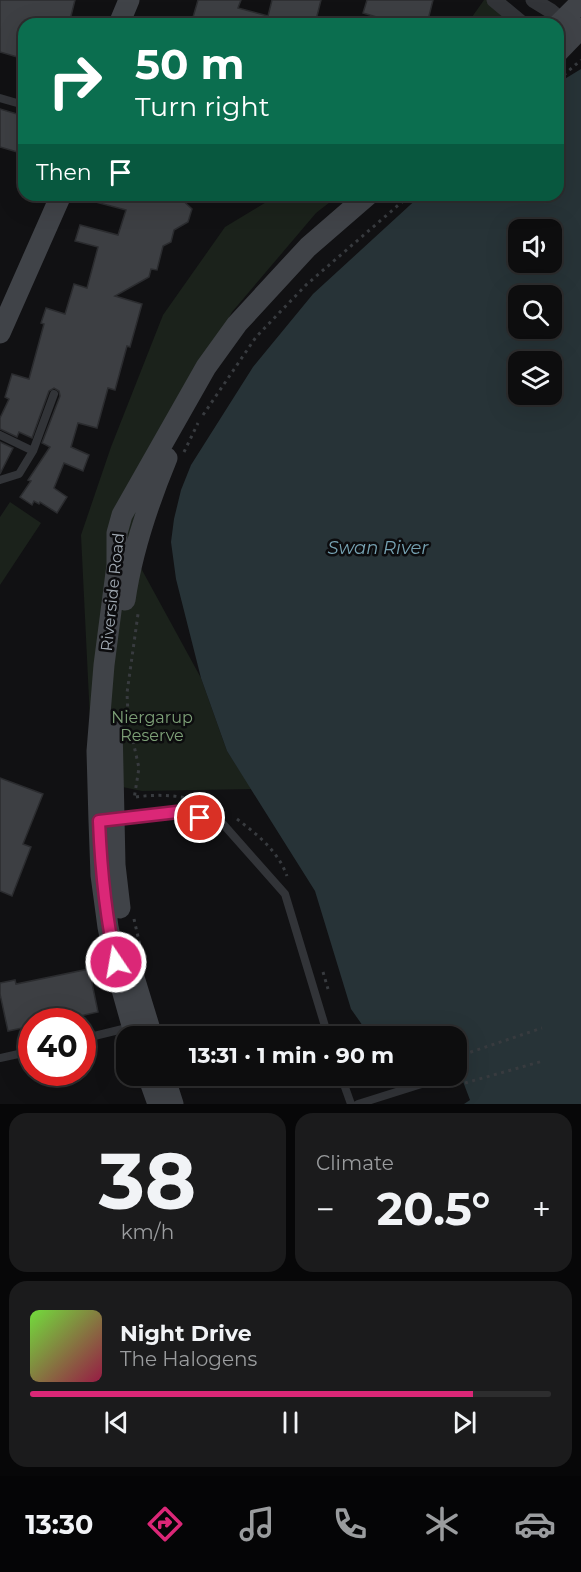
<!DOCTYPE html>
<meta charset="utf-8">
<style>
:root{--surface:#0d0d0e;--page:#1b1b1c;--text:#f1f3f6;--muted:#9a9c9e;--line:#2d2d2e;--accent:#db2777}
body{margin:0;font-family:Montserrat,sans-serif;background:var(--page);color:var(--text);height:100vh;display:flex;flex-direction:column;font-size:22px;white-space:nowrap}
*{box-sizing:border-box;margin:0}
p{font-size:20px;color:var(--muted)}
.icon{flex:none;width:33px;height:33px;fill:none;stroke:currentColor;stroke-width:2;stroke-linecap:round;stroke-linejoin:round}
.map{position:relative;height:1104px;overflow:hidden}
.panel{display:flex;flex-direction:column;gap:9px;padding:9px;background:#070708;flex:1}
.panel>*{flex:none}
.guide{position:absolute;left:18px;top:18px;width:546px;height:183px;border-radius:18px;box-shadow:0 6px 24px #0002,0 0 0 2px var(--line);background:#0b6e4f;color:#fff;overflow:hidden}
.controls{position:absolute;left:508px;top:219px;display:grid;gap:12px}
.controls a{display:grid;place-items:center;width:54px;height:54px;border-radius:12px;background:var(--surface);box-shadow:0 6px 24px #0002,0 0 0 2px var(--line);font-size:30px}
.speed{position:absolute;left:18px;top:1008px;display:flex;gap:12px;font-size:30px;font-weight:700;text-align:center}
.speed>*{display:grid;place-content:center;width:78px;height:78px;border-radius:50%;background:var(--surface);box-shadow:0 6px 24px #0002,0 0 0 2px var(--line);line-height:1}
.speed .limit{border:9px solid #d22;background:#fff;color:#111}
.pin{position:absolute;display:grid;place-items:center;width:51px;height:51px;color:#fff;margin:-26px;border:3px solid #fff;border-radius:50%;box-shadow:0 2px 6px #0007}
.me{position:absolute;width:66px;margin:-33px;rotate:348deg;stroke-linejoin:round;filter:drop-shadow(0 0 4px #0008)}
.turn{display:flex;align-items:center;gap:21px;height:126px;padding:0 18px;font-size:27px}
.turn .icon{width:78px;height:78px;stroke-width:2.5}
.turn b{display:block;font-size:42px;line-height:51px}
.then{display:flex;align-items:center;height:57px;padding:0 18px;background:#0003;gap:12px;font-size:22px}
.big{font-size:45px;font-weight:700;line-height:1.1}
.panel .widget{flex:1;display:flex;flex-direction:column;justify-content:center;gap:9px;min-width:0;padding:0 21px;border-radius:18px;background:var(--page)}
.panel .dial{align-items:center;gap:0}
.dial b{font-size:78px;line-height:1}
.song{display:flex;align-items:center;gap:18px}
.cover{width:72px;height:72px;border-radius:9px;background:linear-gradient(135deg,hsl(100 70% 55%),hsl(340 70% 35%))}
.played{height:6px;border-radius:3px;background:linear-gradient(90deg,var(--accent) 85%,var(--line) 85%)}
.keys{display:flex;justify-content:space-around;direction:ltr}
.heat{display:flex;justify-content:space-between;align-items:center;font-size:33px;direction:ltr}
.panel .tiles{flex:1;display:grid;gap:9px;grid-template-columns:1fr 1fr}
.widget:last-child{grid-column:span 2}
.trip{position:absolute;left:116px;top:1026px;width:351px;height:60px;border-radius:18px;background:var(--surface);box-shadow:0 6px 24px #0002,0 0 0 2px var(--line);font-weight:700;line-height:60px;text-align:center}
.dock{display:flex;height:96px;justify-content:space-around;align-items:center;background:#050506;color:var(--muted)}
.dock .icon{width:42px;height:42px}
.dock .active{color:var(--accent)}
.dock b{font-size:27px;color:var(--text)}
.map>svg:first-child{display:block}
.green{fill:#1b221b}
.water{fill:#273337;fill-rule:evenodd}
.building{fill:#3d3f43;stroke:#2b2c2f;stroke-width:1.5}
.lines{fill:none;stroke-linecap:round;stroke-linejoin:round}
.path{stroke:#383b3f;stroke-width:3;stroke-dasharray:3 4.5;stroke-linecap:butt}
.lane{stroke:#323438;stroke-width:8}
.street{stroke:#323438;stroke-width:15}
.secondary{stroke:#404348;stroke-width:21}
.route-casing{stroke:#8e194d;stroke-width:15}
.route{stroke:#db2777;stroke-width:10}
.labels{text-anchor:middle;stroke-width:5;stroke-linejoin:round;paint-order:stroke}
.street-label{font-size:16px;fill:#a2abb4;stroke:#0c0c0e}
.park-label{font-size:16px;fill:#7da077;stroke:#0c0c0e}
.water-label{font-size:18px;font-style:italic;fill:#76a2b2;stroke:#0c0c0e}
</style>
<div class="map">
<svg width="581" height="1104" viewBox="0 0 581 1104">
<rect width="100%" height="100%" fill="#111113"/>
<path class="green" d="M484 0H487L516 24H467Z
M278 195H339L316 213 232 312 136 488V559L201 678 227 751 252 789 142 791 93 781 81 535 111 447 163 315 225 227Z
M10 502 41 523 0 585V517Z"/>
<path class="water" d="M581 69V1104H464L470 1100 456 1063V1036H370L351 1009 315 891 227 751 201 678 176 579 171 542 174 519 181 490 191 465 253 367 313 294 421 195H558V83ZM519 230H552V262H519ZM519 296H552V328H519ZM519 362H552V394H519Z"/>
<path class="building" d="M0 0H75L69 24H24V59L0 52Z
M198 0H241L238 8 268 16 272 0H321L315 24H191Z
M367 0H433L427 24H378L380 18 363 13Z
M0 109 24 116V154L0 147Z
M89 195H177L192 209 188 222 174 230 171 242 163 246 157 270 151 269 149 277 115 296 142 304 130 347 127 346 115 390 108 388 97 428 78 423 71 447 89 455 83 471 64 463 54 488 67 497 57 513 40 502 39 504 34 501 32 505 20 497 31 481 28 480 50 447 42 443 60 396 59 391 54 388 49 391 32 438 19 432 17 437 0 429V418L9 399 5 397 12 374 29 379 44 324 41 323 46 308 65 314 74 284 87 288 98 247 75 241 80 225 118 235 126 210 88 200Z
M0 442 13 448 0 474Z
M0 778 43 794 23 844 31 847 12 896 0 891Z
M89 969 98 1012 53 1022H32V1026L8 1031 0 994V983L15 980 16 984Z"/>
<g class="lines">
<path class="path" d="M558 80 581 60
M203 415 256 337 306 285 410 195
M184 452 198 423
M128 714 127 693 138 614
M133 741 139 768 134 799
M136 797C165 793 194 796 221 810
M237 819C258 835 278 851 287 876
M134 919 143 959
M323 972 328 989
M341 1029 343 1036
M456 1057 542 1028
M356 1076 358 1081 367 1084 386 1080
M465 1083 543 1061"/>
<path class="lane" d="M0 98 24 105
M0 435 33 451 54 394
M0 480 19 474 33 451
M115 819 177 812 223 824 285 894 328 1036
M82 1039 131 1027
M0 1058 32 1051
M456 1072 460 1071
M341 1076 351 1104
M358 1104 447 1076"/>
<path class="street" d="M494 0 523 24
M533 0 551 11 569 26"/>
<path class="secondary" d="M119 24 129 0
M558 25 581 2
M558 52 581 28
M0 333 61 195
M125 600C132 551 148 504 167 458
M112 724 115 865 120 908
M133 974 152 1036
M135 1036 119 979 108 927 101 875 99 821 97 751 104 665 117 565V533L122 515 206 367 237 324 308 247 368 195
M148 1076 158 1104
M164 1076 173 1104"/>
</g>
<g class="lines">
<g class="route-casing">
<path id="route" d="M116 962C105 915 101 869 99 821L177 812 200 818"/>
</g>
<use href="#route" class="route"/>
</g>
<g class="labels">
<g class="street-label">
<text transform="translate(112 592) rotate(-84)" y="6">Riverside Road</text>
</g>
<g class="park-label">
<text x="152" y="723">Niergarup<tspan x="152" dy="18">Reserve</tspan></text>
</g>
<g class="water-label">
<text x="378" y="554">Swan River</text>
</g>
</g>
</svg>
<div class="controls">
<a><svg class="icon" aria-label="sound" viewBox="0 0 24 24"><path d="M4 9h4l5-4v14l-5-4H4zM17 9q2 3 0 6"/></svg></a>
<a><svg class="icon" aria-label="search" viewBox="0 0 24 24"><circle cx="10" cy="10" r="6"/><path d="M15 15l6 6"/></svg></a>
<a><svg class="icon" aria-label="layers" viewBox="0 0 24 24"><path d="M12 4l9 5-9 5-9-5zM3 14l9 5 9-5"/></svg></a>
</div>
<div class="speed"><div class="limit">40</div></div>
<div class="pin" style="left:200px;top:818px;background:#d93025"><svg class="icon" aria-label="arrive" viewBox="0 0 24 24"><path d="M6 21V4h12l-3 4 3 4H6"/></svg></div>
<svg class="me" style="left:116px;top:962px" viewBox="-20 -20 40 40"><circle r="17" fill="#db2777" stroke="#fff" stroke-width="3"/><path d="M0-11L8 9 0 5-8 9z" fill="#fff"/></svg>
<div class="trip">13:31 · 1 min · 90 m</div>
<div class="guide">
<div class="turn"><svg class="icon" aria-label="right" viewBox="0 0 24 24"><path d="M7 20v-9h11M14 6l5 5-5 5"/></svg><div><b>50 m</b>Turn right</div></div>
<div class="then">Then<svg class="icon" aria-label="arrive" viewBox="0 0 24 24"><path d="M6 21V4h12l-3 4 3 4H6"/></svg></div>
</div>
</div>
<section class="panel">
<div class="tiles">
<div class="widget dial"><b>38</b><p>km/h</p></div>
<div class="widget"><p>Climate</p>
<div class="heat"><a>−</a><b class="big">20.5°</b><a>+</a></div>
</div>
<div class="widget">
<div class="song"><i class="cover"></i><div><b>Night Drive</b><p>The Halogens</p></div></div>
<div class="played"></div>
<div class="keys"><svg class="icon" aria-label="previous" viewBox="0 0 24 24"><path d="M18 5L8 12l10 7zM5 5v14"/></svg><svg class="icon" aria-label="pause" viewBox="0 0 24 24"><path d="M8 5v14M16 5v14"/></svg><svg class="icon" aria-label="next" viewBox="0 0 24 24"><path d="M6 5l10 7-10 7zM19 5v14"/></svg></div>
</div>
</div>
</section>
<nav class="dock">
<b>13:30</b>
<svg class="icon active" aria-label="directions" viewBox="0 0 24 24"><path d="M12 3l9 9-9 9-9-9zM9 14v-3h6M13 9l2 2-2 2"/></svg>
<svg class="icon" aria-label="music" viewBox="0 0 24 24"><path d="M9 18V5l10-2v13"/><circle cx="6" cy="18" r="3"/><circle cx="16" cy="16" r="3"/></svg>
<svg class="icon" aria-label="phone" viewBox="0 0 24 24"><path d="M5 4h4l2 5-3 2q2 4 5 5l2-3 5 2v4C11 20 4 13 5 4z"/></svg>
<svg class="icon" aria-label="climate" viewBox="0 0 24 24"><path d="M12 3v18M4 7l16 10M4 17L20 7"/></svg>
<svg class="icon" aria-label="car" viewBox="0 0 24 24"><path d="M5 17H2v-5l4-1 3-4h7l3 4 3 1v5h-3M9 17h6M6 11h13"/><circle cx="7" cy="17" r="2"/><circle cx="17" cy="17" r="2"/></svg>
</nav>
